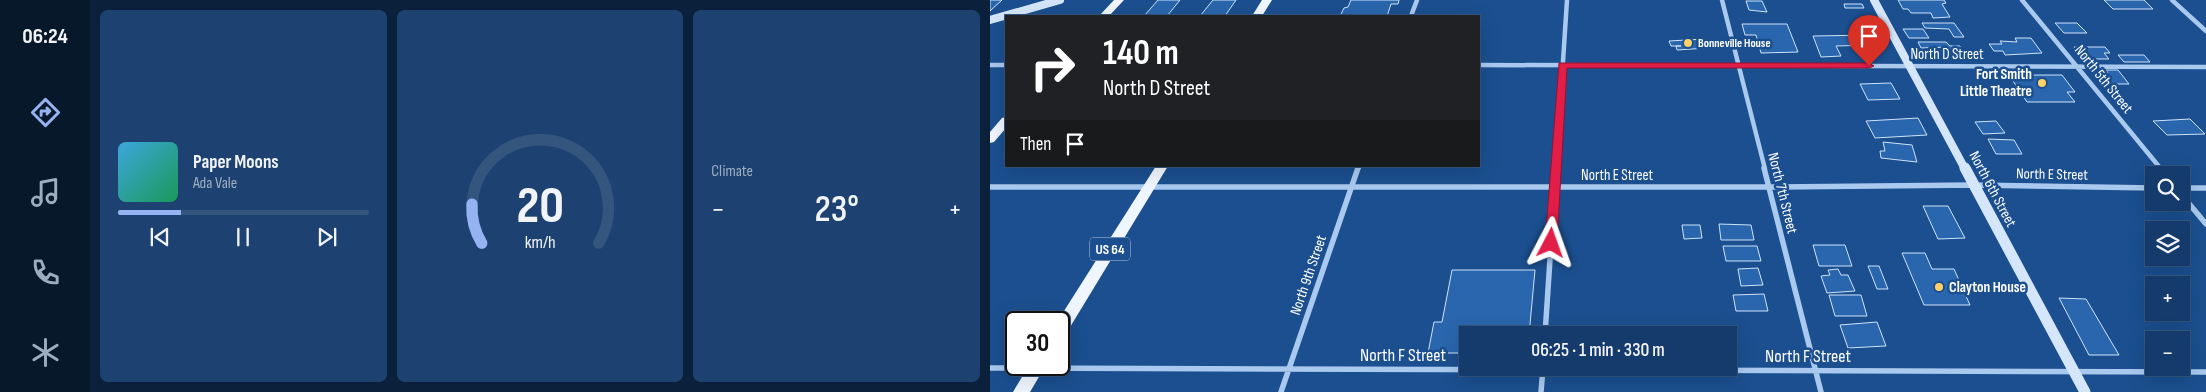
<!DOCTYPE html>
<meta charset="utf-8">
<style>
:root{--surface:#143b6b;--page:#1d4271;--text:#f1f3f6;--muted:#9dadc1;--line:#33557e;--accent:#95b2f1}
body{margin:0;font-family:"Sofia Sans Condensed",sans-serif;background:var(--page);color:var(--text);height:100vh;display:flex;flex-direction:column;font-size:19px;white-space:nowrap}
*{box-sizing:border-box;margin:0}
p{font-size:16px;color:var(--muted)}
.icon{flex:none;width:28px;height:28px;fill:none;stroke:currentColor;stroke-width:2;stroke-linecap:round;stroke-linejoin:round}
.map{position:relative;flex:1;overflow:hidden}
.sheet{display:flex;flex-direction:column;gap:10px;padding:10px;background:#0b203b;width:900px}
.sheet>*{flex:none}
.hud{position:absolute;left:15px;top:15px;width:475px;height:152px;border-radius:0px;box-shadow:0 5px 20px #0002,0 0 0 1px var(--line);background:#202124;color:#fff;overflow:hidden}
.controls{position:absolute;left:1155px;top:166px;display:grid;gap:10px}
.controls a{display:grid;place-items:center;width:45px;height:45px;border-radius:0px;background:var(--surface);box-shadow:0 5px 20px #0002,0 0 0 1px var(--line);font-size:25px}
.speed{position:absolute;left:15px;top:311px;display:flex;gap:10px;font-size:25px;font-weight:700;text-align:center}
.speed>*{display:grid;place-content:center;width:65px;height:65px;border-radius:50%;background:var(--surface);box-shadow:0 5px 20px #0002,0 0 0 1px var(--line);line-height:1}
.speed .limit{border:2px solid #111;border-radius:8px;background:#fff;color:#111}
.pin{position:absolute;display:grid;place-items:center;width:42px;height:42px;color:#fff;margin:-51px -21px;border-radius:50% 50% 50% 0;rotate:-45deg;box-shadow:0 0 5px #0007}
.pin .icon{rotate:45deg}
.me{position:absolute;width:55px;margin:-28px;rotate:4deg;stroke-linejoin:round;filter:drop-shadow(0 0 4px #0008)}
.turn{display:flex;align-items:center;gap:18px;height:105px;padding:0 15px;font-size:22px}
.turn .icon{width:65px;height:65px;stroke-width:2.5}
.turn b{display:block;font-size:35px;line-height:42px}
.then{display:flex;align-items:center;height:48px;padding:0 15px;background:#0003;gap:10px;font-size:19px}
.big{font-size:38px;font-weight:600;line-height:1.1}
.sheet .widget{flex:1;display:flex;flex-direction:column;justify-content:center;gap:8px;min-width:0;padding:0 18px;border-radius:8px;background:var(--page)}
.sheet .dial{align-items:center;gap:0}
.dial svg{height:130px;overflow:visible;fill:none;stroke:var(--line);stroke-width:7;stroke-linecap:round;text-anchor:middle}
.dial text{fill:var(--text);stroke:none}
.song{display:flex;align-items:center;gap:15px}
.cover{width:60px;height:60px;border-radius:8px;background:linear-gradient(135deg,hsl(200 70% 55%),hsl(150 70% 35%))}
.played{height:5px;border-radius:2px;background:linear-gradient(90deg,var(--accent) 25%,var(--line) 25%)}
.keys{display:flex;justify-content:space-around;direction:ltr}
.heat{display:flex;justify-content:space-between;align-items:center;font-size:28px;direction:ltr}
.sheet .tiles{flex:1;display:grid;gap:10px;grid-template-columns:repeat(3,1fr)}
.trip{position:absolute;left:469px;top:326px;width:278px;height:50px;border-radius:0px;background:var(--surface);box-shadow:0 5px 20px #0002,0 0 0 1px var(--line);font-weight:600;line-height:50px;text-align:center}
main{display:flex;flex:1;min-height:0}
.tab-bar{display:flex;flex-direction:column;width:90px;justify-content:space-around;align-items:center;background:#08182b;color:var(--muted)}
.tab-bar .icon{width:35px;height:35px}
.tab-bar .on{color:var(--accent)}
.tab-bar b{font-size:22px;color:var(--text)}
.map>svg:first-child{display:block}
.building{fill:#2a66ad;stroke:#cfe3fa}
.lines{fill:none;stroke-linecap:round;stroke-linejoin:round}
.street-far1{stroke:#a9c9ee;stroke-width:4.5}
.street{stroke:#a9c9ee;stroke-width:5.5}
.secondary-far1{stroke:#d6e6fa;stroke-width:8}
.secondary{stroke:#d6e6fa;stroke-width:11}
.primary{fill:#f0f6ff;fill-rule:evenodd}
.route{fill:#e11d48;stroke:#92132f}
.poi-dot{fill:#ffd166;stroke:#1b4f8f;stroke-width:2}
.labels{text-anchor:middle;stroke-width:5;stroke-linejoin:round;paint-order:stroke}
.far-poi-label{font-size:12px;font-weight:bold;fill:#fff;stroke:#1b4f8f;text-anchor:start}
.shield{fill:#1b4f8f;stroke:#bbcadd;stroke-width:1}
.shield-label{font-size:14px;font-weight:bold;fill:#fff}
.street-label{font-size:15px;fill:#fff;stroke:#1b4f8f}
.poi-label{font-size:15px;font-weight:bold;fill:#fff;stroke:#1b4f8f;text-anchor:end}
.near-street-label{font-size:18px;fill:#fff;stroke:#1b4f8f}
</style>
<main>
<nav class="tab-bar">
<b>06:24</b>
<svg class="icon on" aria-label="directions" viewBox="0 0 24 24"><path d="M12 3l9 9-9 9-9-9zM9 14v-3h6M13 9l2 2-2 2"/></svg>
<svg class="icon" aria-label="music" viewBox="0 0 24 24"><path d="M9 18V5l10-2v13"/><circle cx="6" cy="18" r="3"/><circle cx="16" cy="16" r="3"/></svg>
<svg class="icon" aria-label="phone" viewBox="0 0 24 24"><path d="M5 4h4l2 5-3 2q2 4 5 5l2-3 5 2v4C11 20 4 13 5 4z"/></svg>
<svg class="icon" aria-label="climate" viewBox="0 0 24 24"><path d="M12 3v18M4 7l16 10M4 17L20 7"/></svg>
</nav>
<section class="sheet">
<div class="tiles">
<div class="widget">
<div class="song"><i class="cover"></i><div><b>Paper Moons</b><p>Ada Vale</p></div></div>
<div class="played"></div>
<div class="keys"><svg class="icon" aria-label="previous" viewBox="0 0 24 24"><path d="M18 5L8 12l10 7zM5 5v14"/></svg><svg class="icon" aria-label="pause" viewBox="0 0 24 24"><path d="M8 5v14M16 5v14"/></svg><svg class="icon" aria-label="next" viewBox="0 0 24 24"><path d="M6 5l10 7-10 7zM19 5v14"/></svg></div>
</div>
<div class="widget dial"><svg viewBox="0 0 100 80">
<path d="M14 69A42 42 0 1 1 86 69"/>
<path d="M14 69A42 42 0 0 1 8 45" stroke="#95b2f1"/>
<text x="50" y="56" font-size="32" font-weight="700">20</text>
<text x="50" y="72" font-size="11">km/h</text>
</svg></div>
<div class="widget"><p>Climate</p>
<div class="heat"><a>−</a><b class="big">23°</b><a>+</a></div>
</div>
</div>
</section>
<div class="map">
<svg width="1216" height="392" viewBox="0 0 1216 392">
<rect width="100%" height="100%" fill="#1b4f8f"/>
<path class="building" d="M0 0H12L0 11Z
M168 0H190L177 16H154Z
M223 0H246L235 16H210Z
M361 0H409L408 4H401L397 16H350L354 8 358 7Z
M908 0H954L956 3 952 4 960 17 943 18 941 13H921L918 9H913Z
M1114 0H1154L1163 9H1123Z
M756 1H772L777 12 759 10Z
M854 4H872L874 8H855Z
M932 23H964L974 37H964L959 29 935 28Z
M1065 23H1087L1097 33H1074Z
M752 24H797L808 52 771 53 766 35H755Z
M913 29H933L939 38H919Z
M881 35 886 45 846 46 851 56 831 57 823 36Z
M1025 38H1041L1052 53 1015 55 1013 51H1004L999 44H1012L1010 41 1027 42Z
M714 39 717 48 687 50 686 46H691H681L679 41Z
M928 42H956L960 46H970L977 56H965L959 47 931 48Z
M1084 47H1115L1120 53H1114L1119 59H1094Z
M1128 55H1154L1160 62H1134Z
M1116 70H1128L1139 84H1120L1111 73H1118Z
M1019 75H1072L1085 92H1077L1085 102H1037Z
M901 83 910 99 878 100 870 84Z
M928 118 937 135 885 138 876 121Z
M1200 119 1215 134 1177 135 1163 121Z
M1006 121 1015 133 993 134 985 122Z
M998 139 1024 140 1032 154H1006Z
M893 142 922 145 927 162 891 158 890 151H895Z
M933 206H958L975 238 948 239Z
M729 224 761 225 764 240H731Z
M692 225H710L712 238 694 239Z
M823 245H855L862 266H829Z
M733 246H767L771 261H736Z
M912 253H935L942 269H964L980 305H934Z
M878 266H889L898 289H887Z
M768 268 773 285 751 286 748 269Z
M848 269 851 275H858L865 291 837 293 831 276 840 275 838 270Z
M462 270H545L539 335H478V353H438L444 322H452Z
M774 294 778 311H746L743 295Z
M839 295H871L877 316H845Z
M1069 298 1096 299 1129 355H1099Z
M887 322 896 346 858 348 850 325Z
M723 329 724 335H703L702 330Z"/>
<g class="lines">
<path class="street-far1" d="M732 0 775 169
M1032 0 1171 169
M1182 0 1216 31
M421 16 427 0
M0 65H16
M489 65 1216 67
M368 169 369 166
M566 169 577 0"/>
<path class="street" d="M774 168 831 392
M1170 168 1176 175
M0 187H779L984 185 1164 188
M1191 188H1216
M1191 194 1216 224
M555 335 566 168
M0 368 1216 372
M291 392 368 168
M551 392 553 368"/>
<path class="secondary-far1" d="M884 0 975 169
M0 20 70 0"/>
<path class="secondary" d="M975 168 1095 392"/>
<path class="primary" d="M124 0H134L119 16H109Z
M272 0H282L272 16H262Z
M16 117V128L4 142 0 143V132L12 118Z
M166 166H178L74 337 69 338V322H67Z
M39 365H56L40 392H23Z"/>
</g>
<path class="route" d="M569 63H879L884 66 879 68H577L567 243 561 247 555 243Z"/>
<g class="poi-dot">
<circle cx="698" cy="43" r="5"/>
<circle cx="1052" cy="83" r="5"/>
<circle cx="949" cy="287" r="5"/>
</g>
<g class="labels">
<g class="far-poi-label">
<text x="708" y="47">Bonneville House</text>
</g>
<rect class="shield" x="100" y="237.5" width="40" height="23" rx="4"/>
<g class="shield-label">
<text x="120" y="254">US 64</text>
</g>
<g class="street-label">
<text x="957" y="59">North D Street</text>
<text transform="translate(1114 79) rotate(51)" y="5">North 5th Street</text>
<text transform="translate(1062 174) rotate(1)" y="5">North E Street</text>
<text x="627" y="180">North E Street</text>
<text transform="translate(1003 189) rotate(62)" y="5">North 6th Street</text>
<text transform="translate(793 193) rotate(76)" y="5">North 7th Street</text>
<text transform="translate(318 275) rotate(-71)" y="5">North 9th Street</text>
</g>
<g class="poi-label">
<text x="1042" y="79">Fort Smith<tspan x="1042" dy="17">Little Theatre</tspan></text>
<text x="959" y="292" text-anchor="start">Clayton House</text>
</g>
<g class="near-street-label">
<text x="413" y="361">North F Street</text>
<text x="818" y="362">North F Street</text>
</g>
</g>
</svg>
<div class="controls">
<a><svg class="icon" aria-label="search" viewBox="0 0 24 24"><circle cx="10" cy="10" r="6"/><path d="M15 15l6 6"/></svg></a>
<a><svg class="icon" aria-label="layers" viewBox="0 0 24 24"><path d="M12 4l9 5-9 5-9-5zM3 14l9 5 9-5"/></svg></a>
<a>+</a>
<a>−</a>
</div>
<div class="speed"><div class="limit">30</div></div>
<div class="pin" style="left:879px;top:66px;background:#d93025"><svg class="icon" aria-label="arrive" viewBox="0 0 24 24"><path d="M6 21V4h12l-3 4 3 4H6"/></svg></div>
<svg class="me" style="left:561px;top:243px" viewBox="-20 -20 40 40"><path d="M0-17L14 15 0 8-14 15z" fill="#e11d48" stroke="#fff" stroke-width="4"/></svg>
<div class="trip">06:25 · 1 min · 330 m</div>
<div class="hud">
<div class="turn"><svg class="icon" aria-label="right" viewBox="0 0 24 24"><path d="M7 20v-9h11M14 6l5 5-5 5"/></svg><div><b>140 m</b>North D Street</div></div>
<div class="then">Then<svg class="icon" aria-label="arrive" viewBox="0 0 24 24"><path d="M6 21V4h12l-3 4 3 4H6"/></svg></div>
</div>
</div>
</main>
